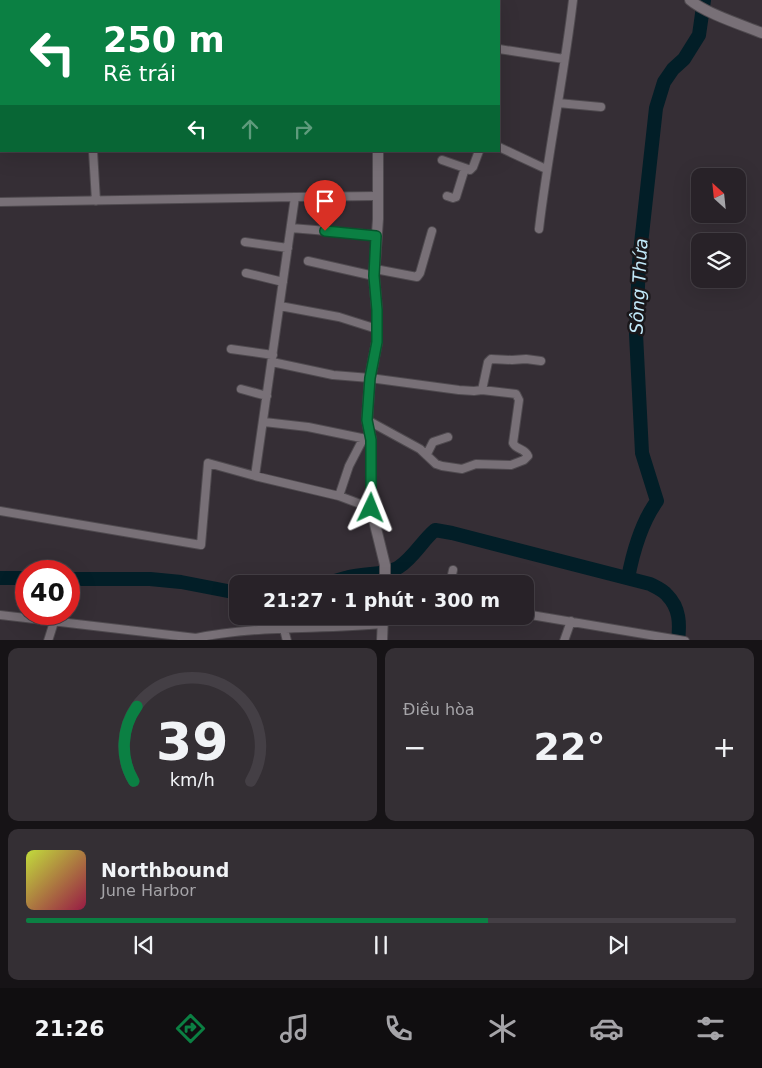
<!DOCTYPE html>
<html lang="vi">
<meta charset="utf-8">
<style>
:root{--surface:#282228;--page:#342f34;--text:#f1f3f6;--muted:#a5a4a8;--line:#443f45;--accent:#0b8043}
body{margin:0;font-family:"DejaVu Sans",sans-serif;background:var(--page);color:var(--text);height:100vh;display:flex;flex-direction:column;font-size:19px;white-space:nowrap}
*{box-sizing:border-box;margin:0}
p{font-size:16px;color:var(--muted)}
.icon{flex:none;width:28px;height:28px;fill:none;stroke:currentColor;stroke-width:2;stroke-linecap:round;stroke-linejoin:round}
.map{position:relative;height:640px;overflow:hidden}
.panel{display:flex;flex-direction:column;gap:8px;padding:8px;background:#161316;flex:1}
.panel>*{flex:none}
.hud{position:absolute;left:0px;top:0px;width:500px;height:152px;box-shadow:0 5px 20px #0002,0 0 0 1px var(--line);background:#0b8043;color:#fff;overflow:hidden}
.needle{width:32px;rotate:333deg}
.tools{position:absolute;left:691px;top:168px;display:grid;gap:10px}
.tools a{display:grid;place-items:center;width:55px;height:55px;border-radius:10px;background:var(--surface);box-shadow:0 5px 20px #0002,0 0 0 1px var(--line);font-size:25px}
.speed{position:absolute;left:15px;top:560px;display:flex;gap:10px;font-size:25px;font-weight:700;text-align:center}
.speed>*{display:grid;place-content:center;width:65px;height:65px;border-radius:50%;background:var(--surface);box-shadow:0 5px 20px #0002,0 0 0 1px var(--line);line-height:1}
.speed .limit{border:8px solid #d22;background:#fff;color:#111}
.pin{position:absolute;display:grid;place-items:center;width:42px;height:42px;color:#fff;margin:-51px -21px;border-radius:50% 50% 50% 0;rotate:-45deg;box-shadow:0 0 5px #0007}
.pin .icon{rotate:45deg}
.me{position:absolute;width:55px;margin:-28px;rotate:2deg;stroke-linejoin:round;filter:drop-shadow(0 0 4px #0008)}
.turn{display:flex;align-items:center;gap:18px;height:105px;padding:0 20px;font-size:22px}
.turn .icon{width:65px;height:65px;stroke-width:2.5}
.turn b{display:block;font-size:35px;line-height:42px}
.lanes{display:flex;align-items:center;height:48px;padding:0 20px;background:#0003;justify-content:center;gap:25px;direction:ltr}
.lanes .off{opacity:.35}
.big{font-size:38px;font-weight:600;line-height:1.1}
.panel .card{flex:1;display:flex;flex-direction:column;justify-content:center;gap:8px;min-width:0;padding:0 18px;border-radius:10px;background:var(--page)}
.panel .dial{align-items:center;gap:0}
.dial svg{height:130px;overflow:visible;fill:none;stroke:var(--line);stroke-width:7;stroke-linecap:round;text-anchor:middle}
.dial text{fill:var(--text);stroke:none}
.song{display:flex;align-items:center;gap:15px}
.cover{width:60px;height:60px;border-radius:8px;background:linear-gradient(135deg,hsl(70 70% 55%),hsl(340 70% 35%))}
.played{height:5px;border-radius:2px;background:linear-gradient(90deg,var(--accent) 65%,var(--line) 65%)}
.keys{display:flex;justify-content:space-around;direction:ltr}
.heat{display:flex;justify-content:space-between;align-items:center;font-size:28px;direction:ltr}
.panel .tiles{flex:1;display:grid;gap:8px;grid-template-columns:1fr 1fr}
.card:last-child{grid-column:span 2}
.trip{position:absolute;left:229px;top:575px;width:305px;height:50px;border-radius:10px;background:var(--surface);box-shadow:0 5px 20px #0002,0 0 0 1px var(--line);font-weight:600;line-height:50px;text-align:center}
.tabs{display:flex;height:80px;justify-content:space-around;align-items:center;background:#100e10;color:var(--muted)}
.tabs .icon{width:35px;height:35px}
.tabs .active{color:var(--accent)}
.tabs b{font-size:22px;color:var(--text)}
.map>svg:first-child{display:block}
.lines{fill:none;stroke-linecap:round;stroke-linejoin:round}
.river{stroke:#021e27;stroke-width:14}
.street-casing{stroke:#4f4a4f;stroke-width:10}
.secondary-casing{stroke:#4f4a4f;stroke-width:12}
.street{stroke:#787077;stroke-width:8}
.secondary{stroke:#787077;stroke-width:10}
.route-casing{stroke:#07532c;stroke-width:12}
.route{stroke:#0b8043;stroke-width:9}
.labels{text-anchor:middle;stroke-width:5;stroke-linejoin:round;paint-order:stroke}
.water-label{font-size:18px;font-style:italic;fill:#c2eafa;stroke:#1a171a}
</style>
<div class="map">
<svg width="762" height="641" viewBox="0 0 762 641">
<rect width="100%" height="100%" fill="#352e35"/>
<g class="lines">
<path class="river" d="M0 578H26
M628 578C633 552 641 523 657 501L642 453 636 334 639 262 656 108 664 82 673 69 684 59 699 35 704 0
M69 579H150L181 582 238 593
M327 584C334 581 342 579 349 577 364 573 387 575 399 567 414 557 422 541 435 530L452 533 650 584C656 587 663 590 667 595 680 608 680 624 678 641"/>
<g class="street-casing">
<path id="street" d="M86 0V1
M325 0V1
M465 1V0
M499 49 564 59
M558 103 601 107
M499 147 546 169
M93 151 96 201
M442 160 465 168
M447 196 453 198 456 197 465 168 470 170 473 167 479 151
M0 202 295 197
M291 228 376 235
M539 229C548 152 564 77 573 0
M245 242 288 248
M308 261 374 276
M375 269 417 277 420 273 432 231
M246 273 283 282
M280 306 339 317 377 329
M231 349 273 355
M272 362 333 375 370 378 459 390 474 391 482 390 516 394 519 400 513 443C516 450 525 448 528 456L524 460 511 465 476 464 462 469 442 466 436 464 420 449 367 420
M241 389 267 396
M482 390 488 362 491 359 512 360 526 359 541 361
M264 422 308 427 371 440
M427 454 433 442 448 437
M339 496 349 466 363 439
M371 508 339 496 255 476 295 197 377 196
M0 511 201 545 208 463 255 476
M450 584 453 570
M478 584 483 581 496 580
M525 614 685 641
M0 615 196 638C257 625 320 630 382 624
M284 629 287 641
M48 641 54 622
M564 641 571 621"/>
</g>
<g class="secondary-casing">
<path id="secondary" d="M391 0V1
M690 0C705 13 742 25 762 33
M378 151V219L374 276 377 310V342L370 378 367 420 371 440V508L385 565V584
M382 641 383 616"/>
</g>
<use href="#street" class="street"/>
<use href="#secondary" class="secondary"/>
</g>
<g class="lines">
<g class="route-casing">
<path id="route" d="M325 231 376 236 374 276 377 310V342L370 378 367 420 371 440V508"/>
</g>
<use href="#route" class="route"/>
</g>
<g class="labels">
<g class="water-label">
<text transform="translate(639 286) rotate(-87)" y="6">Sông Thứa</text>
</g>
</g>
</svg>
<div class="tools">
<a><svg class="needle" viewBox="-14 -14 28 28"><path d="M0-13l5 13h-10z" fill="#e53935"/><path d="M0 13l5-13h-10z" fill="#a5a4a8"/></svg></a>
<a><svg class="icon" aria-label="layers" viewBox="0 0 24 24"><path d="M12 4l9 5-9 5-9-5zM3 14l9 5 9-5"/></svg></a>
</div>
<div class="speed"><div class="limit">40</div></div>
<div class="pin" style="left:325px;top:231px;background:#d93025"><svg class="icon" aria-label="arrive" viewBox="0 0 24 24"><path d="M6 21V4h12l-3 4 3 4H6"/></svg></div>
<svg class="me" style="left:371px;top:508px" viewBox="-20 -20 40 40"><path d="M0-17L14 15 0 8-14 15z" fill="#0b8043" stroke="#fff" stroke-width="4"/></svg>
<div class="trip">21:27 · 1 phút · 300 m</div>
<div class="hud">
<div class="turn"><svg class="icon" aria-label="left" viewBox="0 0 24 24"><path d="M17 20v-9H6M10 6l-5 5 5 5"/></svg><div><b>250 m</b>Rẽ trái</div></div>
<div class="lanes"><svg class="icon" aria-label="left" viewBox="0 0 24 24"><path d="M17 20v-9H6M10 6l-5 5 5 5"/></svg><svg class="icon off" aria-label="ahead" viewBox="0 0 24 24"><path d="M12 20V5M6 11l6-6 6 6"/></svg><svg class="icon off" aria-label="right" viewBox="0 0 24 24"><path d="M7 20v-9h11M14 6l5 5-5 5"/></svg></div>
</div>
</div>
<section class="panel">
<div class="tiles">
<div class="card dial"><svg viewBox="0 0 100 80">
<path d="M14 69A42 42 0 1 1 86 69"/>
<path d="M14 69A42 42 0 0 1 16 23" stroke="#0b8043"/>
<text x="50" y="56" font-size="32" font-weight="700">39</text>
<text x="50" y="72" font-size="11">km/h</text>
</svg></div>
<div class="card"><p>Điều hòa</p>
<div class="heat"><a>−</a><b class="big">22°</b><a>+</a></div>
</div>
<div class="card">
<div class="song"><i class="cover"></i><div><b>Northbound</b><p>June Harbor</p></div></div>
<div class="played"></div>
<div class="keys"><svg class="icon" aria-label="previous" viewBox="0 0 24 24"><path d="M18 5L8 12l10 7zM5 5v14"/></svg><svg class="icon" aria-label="pause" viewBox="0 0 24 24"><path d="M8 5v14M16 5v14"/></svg><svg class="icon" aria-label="next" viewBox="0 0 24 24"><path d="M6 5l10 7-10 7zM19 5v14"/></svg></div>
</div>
</div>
</section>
<nav class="tabs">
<b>21:26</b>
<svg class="icon active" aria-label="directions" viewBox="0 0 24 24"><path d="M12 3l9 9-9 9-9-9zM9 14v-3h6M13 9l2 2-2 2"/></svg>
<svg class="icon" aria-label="music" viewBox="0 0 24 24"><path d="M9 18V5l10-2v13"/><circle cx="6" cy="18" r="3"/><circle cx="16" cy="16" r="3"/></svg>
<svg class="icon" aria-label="phone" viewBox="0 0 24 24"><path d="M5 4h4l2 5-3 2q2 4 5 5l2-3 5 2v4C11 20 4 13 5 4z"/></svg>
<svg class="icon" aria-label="climate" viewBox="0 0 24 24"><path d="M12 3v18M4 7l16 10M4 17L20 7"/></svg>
<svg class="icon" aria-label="car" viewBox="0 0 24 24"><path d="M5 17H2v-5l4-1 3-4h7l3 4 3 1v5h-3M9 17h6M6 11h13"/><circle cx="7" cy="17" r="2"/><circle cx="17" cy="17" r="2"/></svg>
<svg class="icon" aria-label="filters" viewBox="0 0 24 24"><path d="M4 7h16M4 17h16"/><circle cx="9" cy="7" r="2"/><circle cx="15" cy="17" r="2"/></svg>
</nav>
